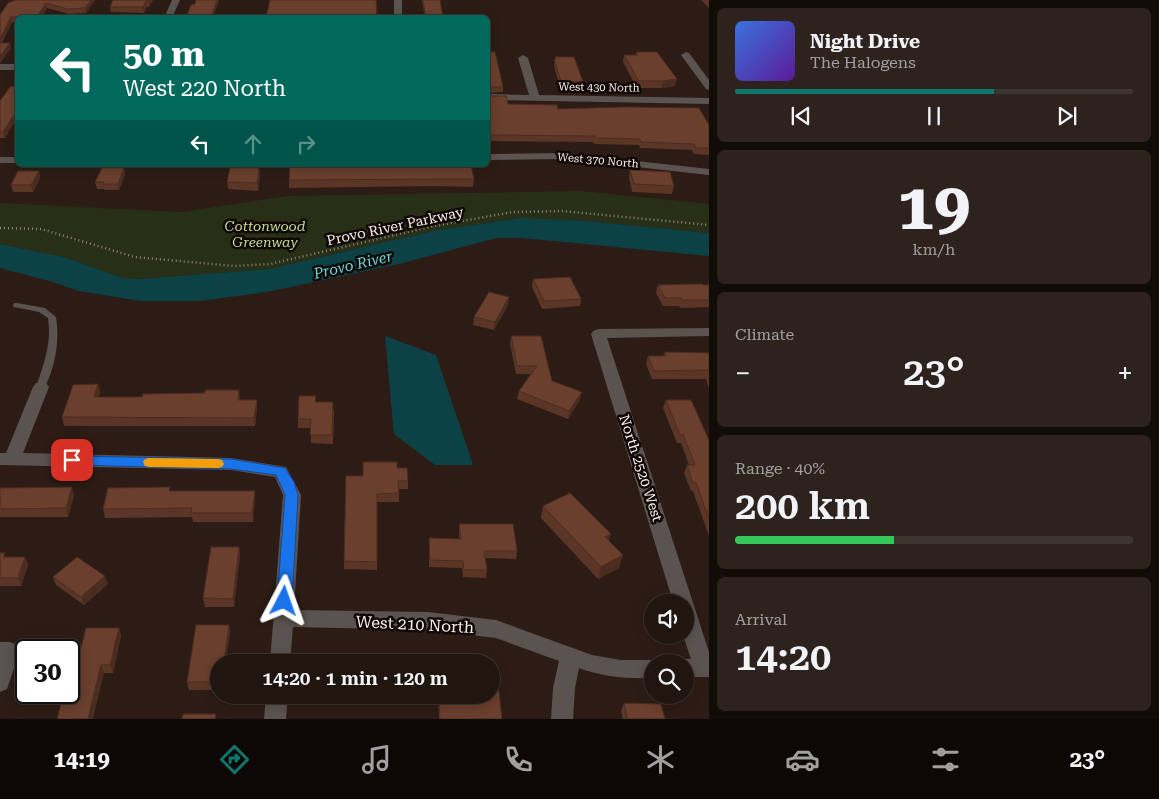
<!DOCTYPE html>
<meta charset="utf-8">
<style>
:root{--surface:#211510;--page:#2d221e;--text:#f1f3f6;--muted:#a29f9f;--line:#3e3430;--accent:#0f766e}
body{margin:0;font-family:"Roboto Serif",serif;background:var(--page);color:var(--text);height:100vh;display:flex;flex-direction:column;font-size:19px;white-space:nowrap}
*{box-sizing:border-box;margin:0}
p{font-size:16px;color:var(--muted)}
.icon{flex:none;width:28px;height:28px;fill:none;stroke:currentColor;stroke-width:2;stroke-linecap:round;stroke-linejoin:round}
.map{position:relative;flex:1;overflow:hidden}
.details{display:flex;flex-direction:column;gap:8px;padding:8px;background:#120c09;width:450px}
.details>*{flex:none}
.hud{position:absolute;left:15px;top:15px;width:475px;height:152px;border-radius:8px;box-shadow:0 2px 12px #0003,0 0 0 1px var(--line);background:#00695c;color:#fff;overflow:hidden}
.tools{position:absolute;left:644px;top:594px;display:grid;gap:10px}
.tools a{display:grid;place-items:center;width:50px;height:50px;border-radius:50%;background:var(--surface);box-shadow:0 2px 12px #0003,0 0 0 1px var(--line);font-size:25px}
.speed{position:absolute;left:15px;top:639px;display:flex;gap:10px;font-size:25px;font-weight:700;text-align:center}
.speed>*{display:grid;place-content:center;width:65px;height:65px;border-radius:50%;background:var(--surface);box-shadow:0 2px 12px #0003,0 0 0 1px var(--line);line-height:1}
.speed .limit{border:2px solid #111;border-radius:8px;background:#fff;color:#111}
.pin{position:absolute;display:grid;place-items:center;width:42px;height:42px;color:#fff;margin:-21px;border-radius:10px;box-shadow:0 2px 8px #0006}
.me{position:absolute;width:55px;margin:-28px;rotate:4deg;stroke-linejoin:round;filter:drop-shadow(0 0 4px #0008)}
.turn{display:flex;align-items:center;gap:18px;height:105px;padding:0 25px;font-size:22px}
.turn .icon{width:65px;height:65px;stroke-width:2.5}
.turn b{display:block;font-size:35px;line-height:42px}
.lanes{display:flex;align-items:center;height:48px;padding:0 25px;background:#0003;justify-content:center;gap:25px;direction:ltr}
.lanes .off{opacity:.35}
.big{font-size:38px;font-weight:600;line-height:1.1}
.details .tile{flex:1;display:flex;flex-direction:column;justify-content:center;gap:8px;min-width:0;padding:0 18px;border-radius:8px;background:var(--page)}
.details .dial{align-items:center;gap:0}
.dial b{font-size:65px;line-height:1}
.song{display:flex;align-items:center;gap:15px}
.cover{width:60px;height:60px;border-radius:8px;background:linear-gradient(135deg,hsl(220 70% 55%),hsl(270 70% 35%))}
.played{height:5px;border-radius:2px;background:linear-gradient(90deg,var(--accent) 65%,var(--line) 65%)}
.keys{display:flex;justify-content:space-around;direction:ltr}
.heat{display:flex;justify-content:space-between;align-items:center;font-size:28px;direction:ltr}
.charge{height:8px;border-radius:4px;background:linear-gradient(90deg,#34c759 40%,var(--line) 0)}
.trip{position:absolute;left:210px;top:654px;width:290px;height:50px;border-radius:25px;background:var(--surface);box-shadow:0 2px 12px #0003,0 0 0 1px var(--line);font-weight:600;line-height:50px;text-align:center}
.menu{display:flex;height:80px;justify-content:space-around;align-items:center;background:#0d0806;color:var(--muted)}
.menu .icon{width:35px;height:35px}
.menu .active{color:var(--accent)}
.menu b{font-size:22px;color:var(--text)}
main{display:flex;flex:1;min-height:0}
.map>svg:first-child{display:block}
.green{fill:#282f17}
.water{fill:#0c4146}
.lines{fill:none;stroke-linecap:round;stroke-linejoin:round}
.path{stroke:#91827c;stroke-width:2.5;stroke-dasharray:1 3;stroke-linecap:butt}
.lane{fill:#5b534f;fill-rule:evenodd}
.street{fill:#5b534f;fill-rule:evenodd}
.wall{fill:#5b3627}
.shaded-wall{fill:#4a2c20}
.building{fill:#6a3f2d;stroke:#4a2c20}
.route{fill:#1a73e8;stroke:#114b97}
.slow{fill:#f59e0b}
.labels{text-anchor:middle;stroke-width:5;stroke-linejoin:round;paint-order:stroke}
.far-street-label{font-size:11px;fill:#fef2ed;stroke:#0f0806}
.park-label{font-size:14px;font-style:italic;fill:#c7dc94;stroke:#0f0806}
.street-label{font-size:14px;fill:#fef2ed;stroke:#0f0806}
.water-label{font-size:15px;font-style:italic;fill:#6dd4de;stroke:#0f0806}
.near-street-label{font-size:16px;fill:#fef2ed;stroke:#0f0806}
</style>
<main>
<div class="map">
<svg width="709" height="719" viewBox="0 0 709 719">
<rect width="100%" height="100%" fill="#2c1c15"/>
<path class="green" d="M581 191 709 204V233L585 221 513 219 438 230 269 269 139 279 122 278 64 257 0 244V203L182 212 287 196Z"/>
<path class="water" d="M522 218 586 221 709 233V256L522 238H496L403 263 267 292 200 301H140L79 291 53 282 0 268V244L64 257 122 278 139 279 269 269 438 230Z
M385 336 436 355 473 465H435L394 434Z"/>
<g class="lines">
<path class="path" d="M0 228 41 229 135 257 234 266 270 264 434 226 513 212 562 211 709 225"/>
<path class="lane" d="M14 303H17L45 308 56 317C60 341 55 368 44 389L41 390 36 387C44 364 52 342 48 318L39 312 14 307 13 305Z"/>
<path class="street" d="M172 0H180L172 18H164Z
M394 0H402V18H394Z
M686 52 689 53 709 80V90L706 89 681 55Z
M523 55 528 58 539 95 709 98V104L488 100V94L529 95 518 58Z
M0 64H18V70H0Z
M564 153 709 169V175L564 159 488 160V154Z
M0 157H18V163H0Z
M709 328V336L607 338 709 652V677H685V662H677L685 659H691L683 635H685V602H673L591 334 593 331 598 329Z
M41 382 46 383 49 387 23 453 231 458 286 467 301 495 294 610 428 612 496 620 592 655 621 660H652L659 662H652V678C627 679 603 677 579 668L575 688 573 719H551L553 688 559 661 496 638 428 630 293 627 290 662H270L283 495 275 477 231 470 0 465V453H6L33 387 36 383Z
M0 642H10L17 645 20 651 7 689 0 692Z
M266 695H288L286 719H264Z"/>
</g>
<path class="wall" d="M15 0H95L86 13 69 14 47 8 41 18H18V22H12L2 43H10L11 48 0 63V15Z
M153 0 149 7H147L144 13 111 12 110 7Z
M422 0H440L443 18H425Z
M701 0H709V8Z
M488 52 503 87V92L488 93Z
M636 52 675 86 661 88H637L623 62 624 55H636Z
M555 57 583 82 581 88H560L554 66Z
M488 95 508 104 558 109 709 125V155L694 154 692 150 640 148 639 145 594 144 593 142 488 141Z
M0 101 5 138H0Z
M290 166 474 179 473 187 434 186 289 188V180Z
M259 168 260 175 258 191 228 189 227 182Z
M630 170 674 186 672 194 632 192 629 178Z
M39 171 40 178 33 192H13L11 185Z
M125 174 119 190H105L104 189H97L95 182Z
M533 279 581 299 580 306 542 309 532 287Z
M658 285H709V307L680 308 679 306H663L656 293Z
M508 305 494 330 473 325 474 317Z
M511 336 552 381 580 400 568 419 517 399 519 391 531 374H516L510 344Z
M665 352 709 353V389L706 379H652L646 364 648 356H663Z
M98 384 100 392 99 397H142L205 393 240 398V400H257V408L255 426H64L62 417Z
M666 400 709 440V536L693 491H691L684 473 687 465H689L681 443H677L663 408Z
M316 402 334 411 333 444 311 443V428H298V419Z
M397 468 408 481V489H399V502H377V570L344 569 346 476H363Z
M0 488 74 495 68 517H0Z
M171 491 255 499 253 522H193L192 517 105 518 103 509Z
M543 506 609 541 619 568 598 579 541 518Z
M459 524 517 551 516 559 485 558 487 570 486 578 463 577 462 568 429 567V538L459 539Z
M239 547 240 556 234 607H205L203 598Z
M0 553 6 557H25L28 565 21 586H0Z
M53 577 108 584 84 605 56 585Z
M229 625 230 633 219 662V690H189L187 682Z
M119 628 121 636 113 673H104L71 688Z
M438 695H491L502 719H439Z
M624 703 665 719H623L621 711Z"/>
<path class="shaded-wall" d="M91 0H95L86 13 85 8Z
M149 0H153L149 7 148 1Z
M217 0H219L213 18H211Z
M146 1 147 7 144 13 143 7Z
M46 3 47 8 41 18H37Z
M11 17 12 22 0 47V39Z
M10 43 11 48 0 63V56Z
M677 79 675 86 661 88 663 81Z
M18 109V117L5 138 3 132Z
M124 168 125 174 119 190 118 184Z
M259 168 260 175 258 191 257 183Z
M39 171 40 178 33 192 31 185Z
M509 297 508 305 494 330 495 322Z
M98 384 100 392 96 405 94 397Z
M239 390 240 398 238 408V400Z
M582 392 580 400 568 419 569 411Z
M257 400V408L255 426 254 418Z
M72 487 74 495 68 517 66 508Z
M255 491V499L253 522 252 513Z
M611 534 607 546 605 537Z
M239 547 240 556 234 607 233 599Z
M623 555 619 568 598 579 601 567Z
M25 557 28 565 21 586 18 578Z
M105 576 108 584 84 605 81 597Z
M229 625 230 633 226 662H224Z
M119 628 121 636 113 673 110 665Z
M101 665 104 673 93 719H88Z"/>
<path class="building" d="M15 0H91L85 8 68 9 46 3 37 17H11L0 39V15L8 3Z
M113 0H149L148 1H146L143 7H110Z
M196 0H217L211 18H186L191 5 195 4Z
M270 0H376L377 18H266Z
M423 0H440L443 18H426Z
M0 43H10L0 56Z
M488 52H495L503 87H488Z
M636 52H657L677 79 663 81H639L624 55H638Z
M555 57H574L583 82 561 81 554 60H556Z
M18 83V109L3 132H0V101L10 87 15 86Z
M488 95 489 96H506L508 104 557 105 558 109 626 107 699 108 709 125V148H696L694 144 641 142 640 139 595 138V136L488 135Z
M444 165H471L474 179H434L289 180 290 166Z
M102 168H124L118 184H103L104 182H95Z
M230 168H259L257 183 227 182Z
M630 170 670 172 674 186 634 184Z
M18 171H39L31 185H11Z
M570 277 581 299 544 301 533 279Z
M702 284 703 285H709V300H682L681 298H665L658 285Z
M489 292 509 297 495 322 474 317Z
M511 336H541L552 381 582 392 569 411 519 391 537 366H517Z
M665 352 709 353V371V370L654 371 648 356H666Z
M98 384 94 397H142L143 394 205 393V390H239L238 400H257L254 418 62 417 73 385Z
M299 396H316L315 402H333L332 435H310L311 419H298Z
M666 400H691L709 440V519L696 483H693L687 465H695L683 434 680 435Z
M363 462H397V468H407L408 481H398L399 493 377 494V562L344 561 346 476H363Z
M72 487 66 508 0 509V488Z
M170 487 169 491H255L252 513H191L192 508 103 509 108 488Z
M570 493 611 534 605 537 623 555 601 567 543 506Z
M459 524H513L517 551H484L487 570H464L463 561 430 560 429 538 461 539Z
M211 547H239L233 599 203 598Z
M0 553H5L3 557H25L18 578H0Z
M77 557 105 576 81 597 53 577Z
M196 625H229L224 662H219V682H187Z
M86 628H119L110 665H101L88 719H57L64 692H69V688H71Z
M337 657H398V662H337Z
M491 665H496L502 719H440L439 695H491Z
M624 703 661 704 665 719H627Z
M183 714H216L215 719H182Z"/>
<path class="route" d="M72 456 231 459 285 468 294 482 298 495 292 601 290 605 284 607 279 605 277 601 285 495 276 475 231 469 72 465 67 464 65 460 67 457Z"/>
<path class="slow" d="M149 458 218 459 222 460 224 464 222 467 218 468 149 467 145 466 143 462 145 459Z"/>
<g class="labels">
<g class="far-street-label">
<text transform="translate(599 87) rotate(1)" y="4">West 430 North</text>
<text transform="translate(598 160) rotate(5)" y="4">West 370 North</text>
</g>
<g class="park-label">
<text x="265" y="231">Cottonwood<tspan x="265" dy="16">Greenway</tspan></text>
</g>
<g class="street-label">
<text transform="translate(395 226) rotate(-12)" y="5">Provo River Parkway</text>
<text transform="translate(641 468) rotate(72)" y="5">North 2520 West</text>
</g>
<g class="water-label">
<text transform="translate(353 265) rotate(-13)" y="5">Provo River</text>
</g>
<g class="near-street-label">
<text transform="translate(415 624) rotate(3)" y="6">West 210 North</text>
</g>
</g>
</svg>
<div class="tools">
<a><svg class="icon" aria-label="sound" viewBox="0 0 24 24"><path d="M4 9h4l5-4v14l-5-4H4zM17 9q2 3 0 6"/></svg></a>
<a><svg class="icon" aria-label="search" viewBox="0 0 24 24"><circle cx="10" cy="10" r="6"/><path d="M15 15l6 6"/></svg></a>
</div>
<div class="speed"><div class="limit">30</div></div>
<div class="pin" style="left:72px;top:460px;background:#d93025"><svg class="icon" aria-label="arrive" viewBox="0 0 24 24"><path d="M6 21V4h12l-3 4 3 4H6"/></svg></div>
<svg class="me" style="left:284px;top:601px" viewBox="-20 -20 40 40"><path d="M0-17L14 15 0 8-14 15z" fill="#1a73e8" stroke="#fff" stroke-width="4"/></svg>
<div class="trip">14:20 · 1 min · 120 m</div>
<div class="hud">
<div class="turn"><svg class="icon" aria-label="left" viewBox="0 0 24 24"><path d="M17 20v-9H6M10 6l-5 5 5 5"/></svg><div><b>50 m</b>West 220 North</div></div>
<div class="lanes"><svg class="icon" aria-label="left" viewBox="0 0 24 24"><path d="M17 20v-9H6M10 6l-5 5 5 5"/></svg><svg class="icon off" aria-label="ahead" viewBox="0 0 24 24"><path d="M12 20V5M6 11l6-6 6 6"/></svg><svg class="icon off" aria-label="right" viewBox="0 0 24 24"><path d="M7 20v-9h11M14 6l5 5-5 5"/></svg></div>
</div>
</div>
<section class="details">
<div class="tile">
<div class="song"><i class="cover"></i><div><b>Night Drive</b><p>The Halogens</p></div></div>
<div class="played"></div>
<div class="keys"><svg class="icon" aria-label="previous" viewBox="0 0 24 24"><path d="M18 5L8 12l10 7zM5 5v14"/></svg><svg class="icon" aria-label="pause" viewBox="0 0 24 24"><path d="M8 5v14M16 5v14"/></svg><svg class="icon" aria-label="next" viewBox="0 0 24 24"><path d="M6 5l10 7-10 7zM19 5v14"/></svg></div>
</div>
<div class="tile dial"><b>19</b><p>km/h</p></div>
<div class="tile"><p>Climate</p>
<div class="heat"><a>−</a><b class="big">23°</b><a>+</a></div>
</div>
<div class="tile"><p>Range · 40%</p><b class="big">200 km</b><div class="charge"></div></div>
<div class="tile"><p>Arrival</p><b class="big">14:20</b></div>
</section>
</main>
<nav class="menu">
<b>14:19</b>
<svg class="icon active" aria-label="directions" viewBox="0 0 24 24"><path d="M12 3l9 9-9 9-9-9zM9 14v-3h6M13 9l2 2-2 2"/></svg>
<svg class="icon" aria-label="music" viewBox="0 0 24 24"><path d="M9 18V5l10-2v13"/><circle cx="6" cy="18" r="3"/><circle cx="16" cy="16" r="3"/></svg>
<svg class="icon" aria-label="phone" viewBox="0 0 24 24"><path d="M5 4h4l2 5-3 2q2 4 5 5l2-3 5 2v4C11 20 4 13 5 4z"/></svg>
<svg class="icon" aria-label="climate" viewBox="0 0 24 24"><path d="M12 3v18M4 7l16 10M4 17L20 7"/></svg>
<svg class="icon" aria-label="car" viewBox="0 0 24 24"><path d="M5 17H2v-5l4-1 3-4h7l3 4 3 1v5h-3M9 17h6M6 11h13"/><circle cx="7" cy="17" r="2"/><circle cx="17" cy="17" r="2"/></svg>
<svg class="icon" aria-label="filters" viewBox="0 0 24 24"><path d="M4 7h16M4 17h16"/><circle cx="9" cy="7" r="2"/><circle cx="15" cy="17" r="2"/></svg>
<b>23°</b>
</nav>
